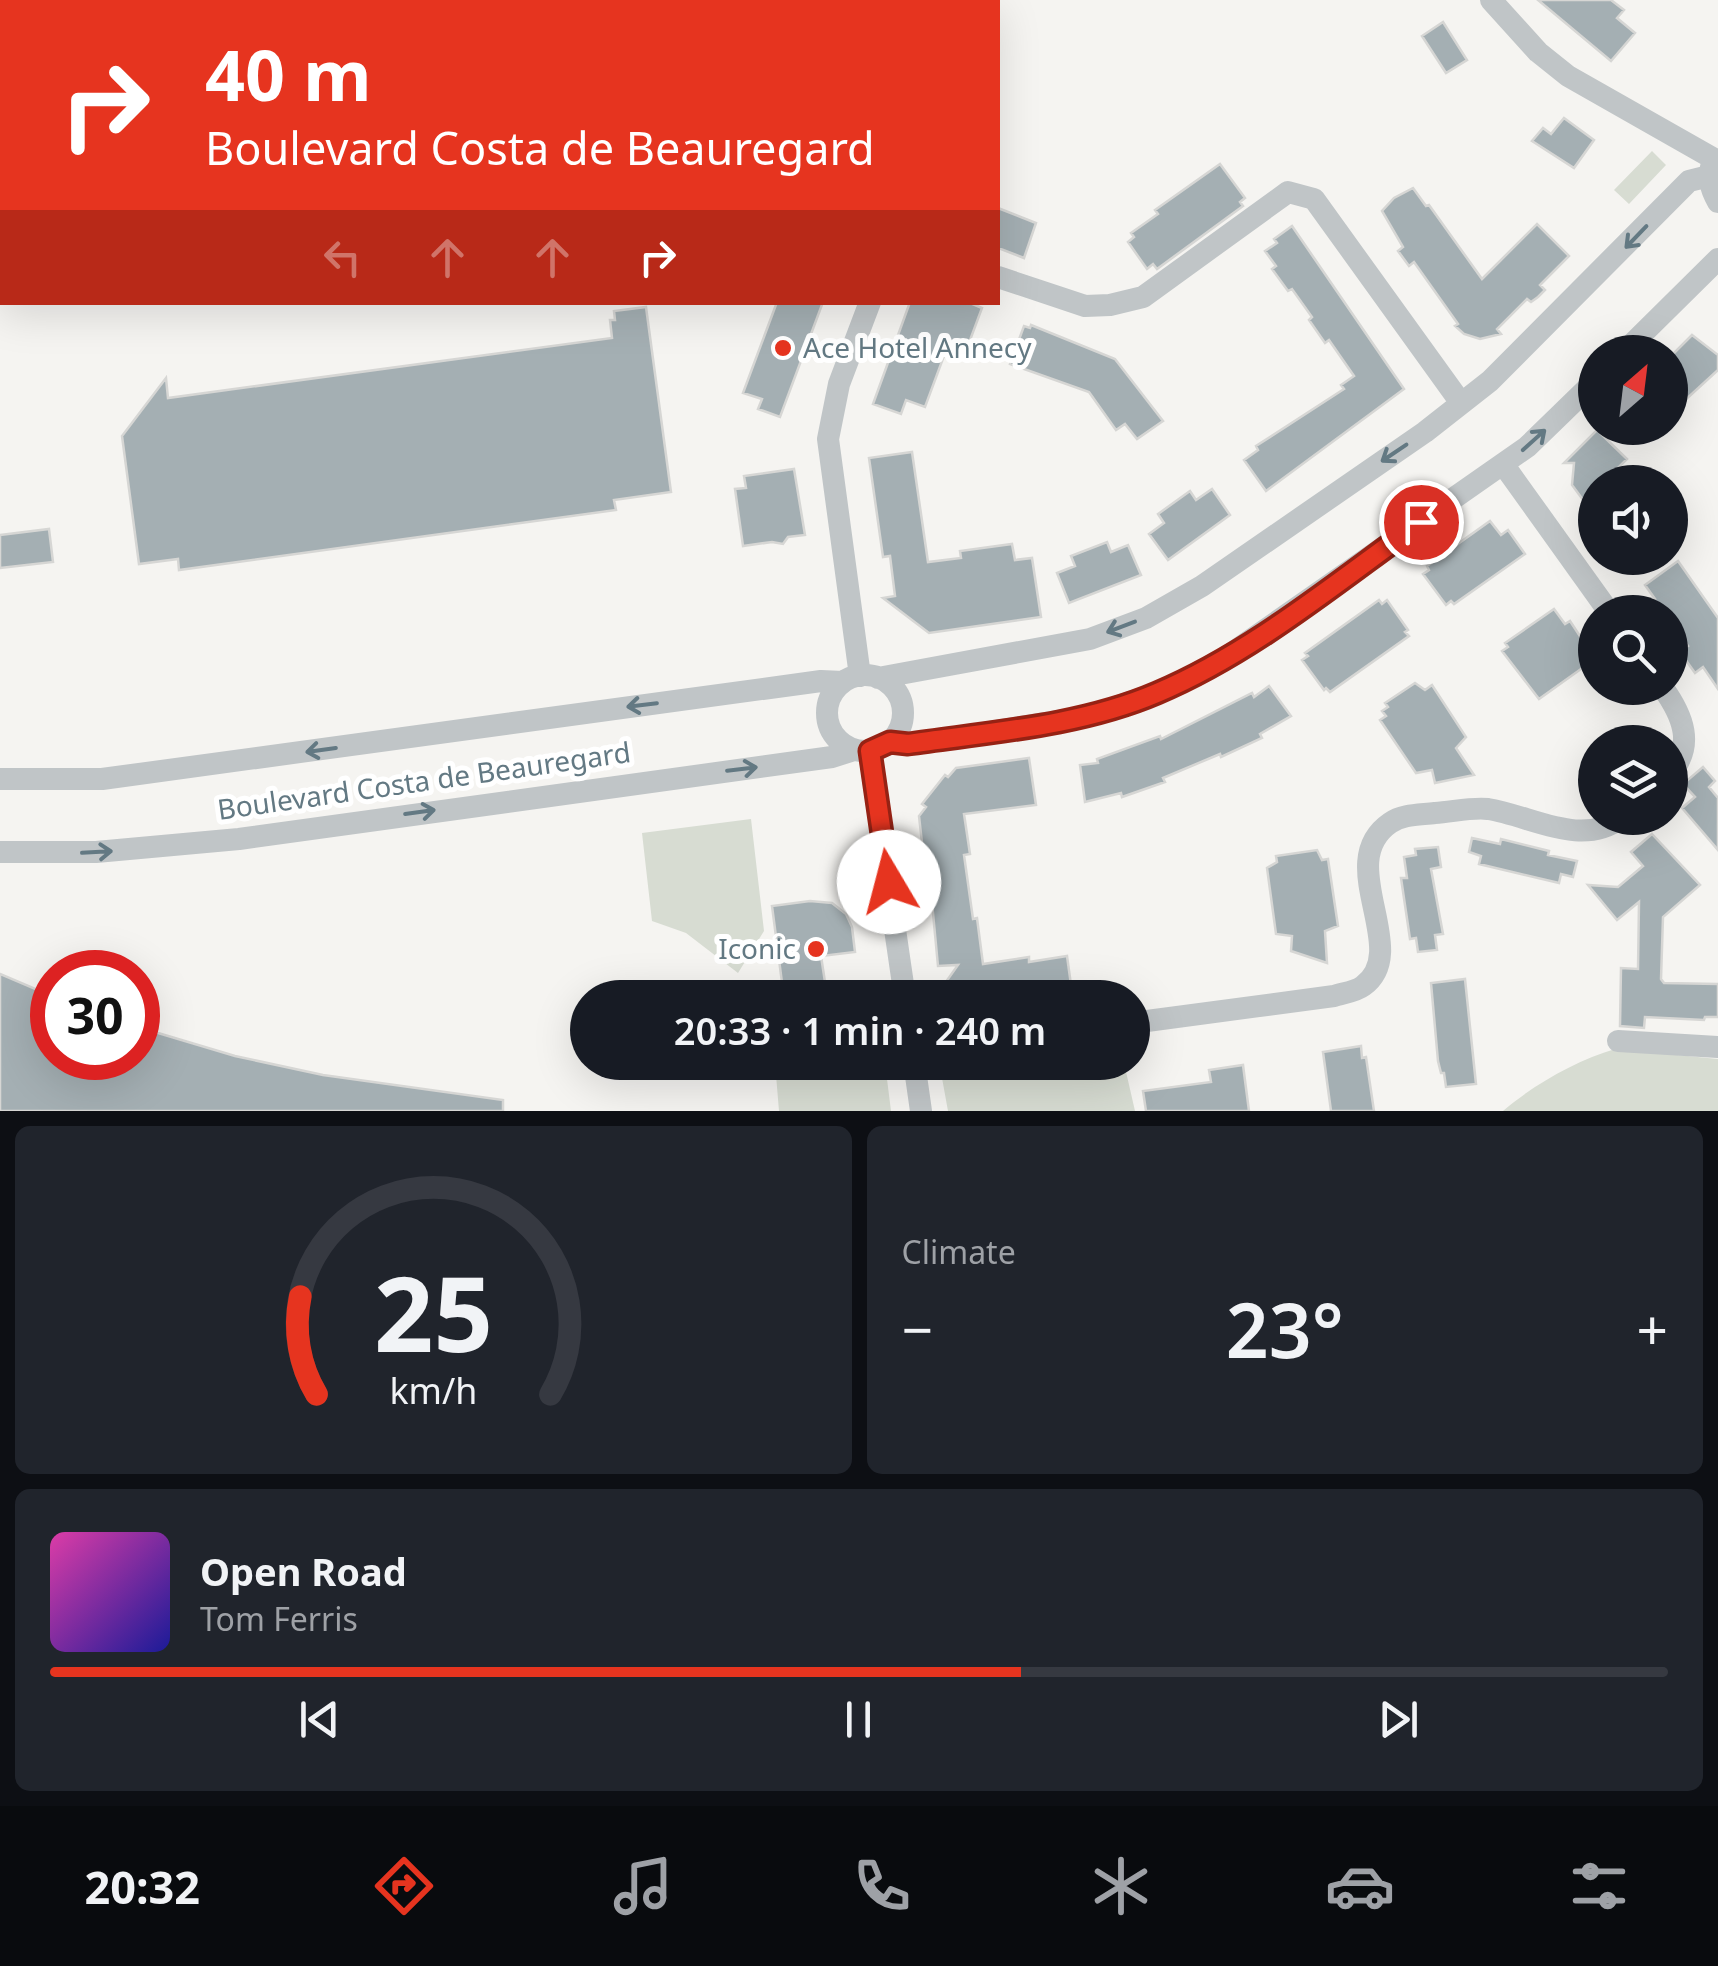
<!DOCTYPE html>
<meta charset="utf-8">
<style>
:root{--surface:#171b24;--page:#20242c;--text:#f1f3f6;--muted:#9ea1a6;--line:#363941;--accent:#e6341f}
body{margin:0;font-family:"Noto Sans",sans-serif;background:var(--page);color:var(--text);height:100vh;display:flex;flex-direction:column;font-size:38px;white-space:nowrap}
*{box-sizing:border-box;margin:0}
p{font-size:32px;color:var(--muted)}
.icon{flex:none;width:55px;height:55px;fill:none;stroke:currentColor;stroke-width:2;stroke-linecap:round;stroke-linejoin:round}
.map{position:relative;height:1111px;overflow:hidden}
.drawer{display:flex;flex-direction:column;gap:15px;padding:15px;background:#0d0f14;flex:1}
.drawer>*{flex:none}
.top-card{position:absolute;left:0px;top:0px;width:1000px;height:305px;box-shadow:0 10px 40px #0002;background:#e6341f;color:#fff;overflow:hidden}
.needle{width:65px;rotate:28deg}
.buttons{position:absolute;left:1578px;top:335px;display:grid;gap:20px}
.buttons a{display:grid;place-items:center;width:110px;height:110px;border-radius:50%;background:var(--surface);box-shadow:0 10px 40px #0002;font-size:50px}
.speed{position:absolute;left:30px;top:950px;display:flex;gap:20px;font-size:50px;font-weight:700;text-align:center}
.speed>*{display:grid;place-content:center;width:130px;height:130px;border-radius:50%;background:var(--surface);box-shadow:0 10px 40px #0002;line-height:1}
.speed .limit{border:15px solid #d22;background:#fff;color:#111}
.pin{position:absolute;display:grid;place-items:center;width:85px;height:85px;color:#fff;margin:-42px;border:5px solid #fff;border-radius:50%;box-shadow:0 2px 10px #0007}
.me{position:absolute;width:110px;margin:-55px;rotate:352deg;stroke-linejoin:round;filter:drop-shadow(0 0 8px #0008)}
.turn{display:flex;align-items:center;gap:35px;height:210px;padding:0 40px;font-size:45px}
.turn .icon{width:130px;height:130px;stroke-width:2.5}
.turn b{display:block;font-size:70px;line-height:85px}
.lanes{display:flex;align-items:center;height:95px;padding:0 40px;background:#0003;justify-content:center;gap:50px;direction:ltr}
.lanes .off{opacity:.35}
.big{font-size:75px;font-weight:600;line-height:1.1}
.drawer .tile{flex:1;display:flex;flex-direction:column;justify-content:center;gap:15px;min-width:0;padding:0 35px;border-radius:15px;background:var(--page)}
.drawer .dial{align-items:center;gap:0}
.dial svg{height:260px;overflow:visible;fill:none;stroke:var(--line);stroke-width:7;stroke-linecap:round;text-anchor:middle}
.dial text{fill:var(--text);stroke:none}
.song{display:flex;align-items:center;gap:30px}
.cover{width:120px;height:120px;border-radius:15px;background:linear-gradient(135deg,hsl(320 70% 55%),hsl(240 70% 35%))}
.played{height:10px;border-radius:5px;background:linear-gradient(90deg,var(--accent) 60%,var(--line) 60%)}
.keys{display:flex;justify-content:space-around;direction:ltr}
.heat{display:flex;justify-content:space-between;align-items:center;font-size:55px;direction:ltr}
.drawer .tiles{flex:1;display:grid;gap:15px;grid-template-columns:1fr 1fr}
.tile:last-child{grid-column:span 2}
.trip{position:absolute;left:570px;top:980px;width:580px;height:100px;border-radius:50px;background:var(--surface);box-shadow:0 10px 40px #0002;font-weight:600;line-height:100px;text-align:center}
.tab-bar{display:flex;height:160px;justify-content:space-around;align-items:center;background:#090b0e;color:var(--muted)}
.tab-bar .icon{width:70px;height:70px}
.tab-bar .on{color:var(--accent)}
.tab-bar b{font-size:45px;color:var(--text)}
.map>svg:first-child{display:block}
.green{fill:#d7dcd2}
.building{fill:#a4afb3;stroke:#d6d6d4;stroke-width:2.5}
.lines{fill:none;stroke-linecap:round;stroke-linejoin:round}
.minor{stroke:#c0c5c7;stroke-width:22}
.major{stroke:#d1d8da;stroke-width:28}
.oneway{stroke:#637983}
.route-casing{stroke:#962214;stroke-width:25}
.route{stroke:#e6341f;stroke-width:18}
.poi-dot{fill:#e6341f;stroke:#fff;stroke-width:4}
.labels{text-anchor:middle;stroke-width:10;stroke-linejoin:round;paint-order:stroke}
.poi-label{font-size:28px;fill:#637983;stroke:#fff;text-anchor:start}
.street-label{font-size:28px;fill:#637983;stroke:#fff}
</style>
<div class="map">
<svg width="1718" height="1111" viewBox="0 0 1718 1111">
<rect width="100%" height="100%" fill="#f5f4f1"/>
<path class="green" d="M1652 151 1666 165 1629 204 1614 190Z
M751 819 764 931 738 973 686 933 652 921 642 833Z
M1615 1049 1718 1059V1111H1503C1533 1085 1577 1060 1615 1049Z
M775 1063H885L891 1111H779Z
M961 1063H1124L1135 1111H948L942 1078 952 1064Z"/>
<path class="building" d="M1538 0H1611L1624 10 1617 18 1635 33 1611 61Z
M1443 22 1467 60 1446 73 1422 36Z
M1564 118 1594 140 1574 168 1532 141 1543 128 1551 134Z
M1220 164 1245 198 1240 202 1243 206 1157 269 1153 264 1147 269 1128 242 1134 237 1131 233 1158 214 1155 210Z
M1413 188 1426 206 1429 205 1482 279 1537 224 1569 256 1540 285 1545 290 1538 297 1531 302 1527 299 1497 329 1501 334 1480 339 1464 334 1455 326 1458 324 1414 262 1409 266 1398 251 1403 247 1382 211 1394 198Z
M998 208 1036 223 1024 258 998 248Z
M1292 226 1404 389 1266 491 1244 460 1258 450 1256 446 1344 389 1341 385 1354 376 1329 340 1325 343 1309 320 1312 317 1292 289 1288 291 1272 269 1276 266 1265 251 1277 243 1274 239Z
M777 302H823L780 417 758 409 762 399 743 393Z
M910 302H968L982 308 966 351 948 345 925 407 906 400 901 414 873 404Z
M646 307 671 492 614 500 616 510 179 570 178 559 139 564 122 436 166 378 168 398 612 338 610 320H615L614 311Z
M1031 325 1115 359 1163 421 1137 439 1125 424 1116 430 1089 392 1010 364 1024 326 1030 328Z
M1692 335 1718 355V370L1670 414V357Z
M1597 430 1627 459 1604 482H1595V516L1572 485 1574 463H1564Z
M912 452 928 562 961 558 960 551 1012 544 1015 560 1032 558 1041 617 929 633 883 598 895 596 890 556 883 557 869 458Z
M794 469 805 535 788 537 783 544 772 542 743 546 735 489 746 488 744 476Z
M1212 489 1230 515 1168 560 1149 534 1164 523 1158 514 1190 491 1196 500Z
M1490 521 1501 535 1508 530 1525 554 1454 604 1451 601 1446 605 1423 574 1429 570 1427 566Z
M49 529 53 562 0 568V535Z
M1107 542 1111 552 1128 545 1141 575 1069 603 1057 573 1075 566 1071 556Z
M1678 561 1718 618V689L1703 667 1695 673 1680 652 1688 646 1670 621V612H1634L1655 599 1645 585Z
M1379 600 1382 604 1387 600 1408 630 1405 632 1409 636 1330 692 1326 688 1324 690 1302 660 1308 656 1305 653Z
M1554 609 1565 624 1570 621 1595 659 1539 699 1502 651 1508 647 1505 643Z
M1415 683 1425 690 1432 685 1466 737 1456 748 1474 775 1435 783 1432 770 1416 773 1380 720 1386 716 1382 711 1388 707 1385 703Z
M1269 686 1291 716 1260 734 1262 738 1221 757 1220 754 1163 778 1165 782 1122 797 1121 793 1085 802 1080 765 1098 763 1097 759 1160 736 1161 739 1252 693 1254 697Z
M1029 758 1036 805 964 814 970 854 964 855 973 919 977 918 983 964 1029 957V962L1067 956 1072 992 1052 998H958L943 986 958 965 938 966 928 860 924 861 919 816 926 807 922 804 945 775 948 777 956 768Z
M1703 767 1715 781 1709 787 1718 798V850L1682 808 1695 797 1683 784Z
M1652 834 1700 885 1663 917 1661 979 1664 983 1718 984V1017H1705L1704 1020 1645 1017 1644 1028 1620 1026 1621 968 1638 969 1639 902 1617 920 1588 885 1618 887 1643 866 1631 852Z
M1472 838 1500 844 1501 839 1549 851 1548 855 1577 861 1573 877 1561 874 1559 883 1479 864 1481 856 1469 852Z
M1438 847 1441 867 1431 869 1443 934 1435 935 1437 950 1418 952 1416 938 1410 939 1401 878H1407L1404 857 1416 855 1415 849Z
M1317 850 1322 860 1328 859 1338 926 1325 931 1327 963 1291 951 1292 936 1276 934 1267 868 1277 862 1276 856Z
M810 901 832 903 846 914 852 927 855 952 821 956 827 995 784 998 772 906Z
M0 974 52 996V1058H138V1027L235 1056 323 1075 503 1100V1111H0Z
M1465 979 1476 1084 1446 1087 1444 1073H1441L1438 1061 1431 983Z
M1361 1046 1362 1058 1366 1057 1374 1111H1331L1323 1052Z
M1243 1065 1249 1111H1146L1143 1091 1211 1082 1209 1070Z"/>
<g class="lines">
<path class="minor" d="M1491 0 1538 52 1568 76 1714 159
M1713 161C1707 176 1710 188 1718 202
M998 277 1085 306 1110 305 1143 297 1288 192 1314 199 1461 403
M1624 352 1718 259
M1503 464 1609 612
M827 713a38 38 0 1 1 76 0a38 38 0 1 1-76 0Z
M860 676 828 439 839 384 870 302
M878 678 1090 639 1146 618 1202 586 1425 432 1490 381 1689 181 1709 176
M1663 688C1683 716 1695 745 1670 774
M890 742 909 745 1089 716 1154 694 1212 667 1527 447 1595 381
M869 751 905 998
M0 779H102L821 681 843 682
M0 852H96L239 839 832 757 854 750
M1132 1023 1334 996C1343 993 1355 992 1363 986 1413 950 1332 863 1390 823 1403 814 1420 815 1435 813 1452 812 1472 807 1488 809 1532 816 1581 848 1621 818
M1618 1041 1718 1047
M914 1062 921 1111"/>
<path class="major" d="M154 2 176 0
M0 20H2"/>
</g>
<defs><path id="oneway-shaft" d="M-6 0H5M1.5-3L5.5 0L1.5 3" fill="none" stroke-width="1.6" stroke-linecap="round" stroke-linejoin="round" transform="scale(2.5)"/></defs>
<g class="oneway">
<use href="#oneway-shaft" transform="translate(1636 237) rotate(134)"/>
<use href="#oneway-shaft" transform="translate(1534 440) rotate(-42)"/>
<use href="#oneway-shaft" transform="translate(1394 453) rotate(146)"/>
<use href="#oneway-shaft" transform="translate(1121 627) rotate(159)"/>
<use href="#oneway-shaft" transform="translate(642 705) rotate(173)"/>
<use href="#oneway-shaft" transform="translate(321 750) rotate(172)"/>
<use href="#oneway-shaft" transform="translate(742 769) rotate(-7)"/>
<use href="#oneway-shaft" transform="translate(420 812) rotate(-8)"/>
<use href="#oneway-shaft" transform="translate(97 852) rotate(-3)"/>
</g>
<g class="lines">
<g class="route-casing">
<path id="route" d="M889 882 870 751 890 742 908 744C991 732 1080 726 1157 693 1252 653 1337 582 1421 522"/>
</g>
<use href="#route" class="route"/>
</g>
<g class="poi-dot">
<circle cx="783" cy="348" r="10"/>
<circle cx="816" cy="949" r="10"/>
</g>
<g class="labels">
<g class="poi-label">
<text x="803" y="358">Ace Hotel Annecy</text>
<text x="796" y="959" text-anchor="end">Iconic</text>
</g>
<g class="street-label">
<text transform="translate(424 781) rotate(-8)" y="10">Boulevard Costa de Beauregard</text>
</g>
</g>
</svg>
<div class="buttons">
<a><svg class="needle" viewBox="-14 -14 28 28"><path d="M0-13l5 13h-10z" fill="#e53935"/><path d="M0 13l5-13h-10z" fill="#9ea1a6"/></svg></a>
<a><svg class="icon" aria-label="sound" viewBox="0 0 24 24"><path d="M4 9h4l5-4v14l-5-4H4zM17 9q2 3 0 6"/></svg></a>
<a><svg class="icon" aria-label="search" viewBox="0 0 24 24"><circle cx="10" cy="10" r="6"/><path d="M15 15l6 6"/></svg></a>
<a><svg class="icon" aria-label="layers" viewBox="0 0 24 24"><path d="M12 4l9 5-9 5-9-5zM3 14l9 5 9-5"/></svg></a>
</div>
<div class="speed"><div class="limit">30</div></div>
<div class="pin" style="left:1421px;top:522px;background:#d93025"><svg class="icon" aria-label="arrive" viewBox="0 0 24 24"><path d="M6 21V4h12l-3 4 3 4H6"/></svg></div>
<svg class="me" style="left:889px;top:882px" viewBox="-20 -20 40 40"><circle r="19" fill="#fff"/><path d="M0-13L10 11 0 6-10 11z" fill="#e6341f"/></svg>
<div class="trip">20:33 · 1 min · 240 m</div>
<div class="top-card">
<div class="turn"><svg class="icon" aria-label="right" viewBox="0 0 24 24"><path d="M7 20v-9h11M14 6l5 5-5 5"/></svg><div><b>40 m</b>Boulevard Costa de Beauregard</div></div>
<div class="lanes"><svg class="icon off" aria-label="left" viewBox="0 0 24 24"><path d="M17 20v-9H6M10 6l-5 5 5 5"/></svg><svg class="icon off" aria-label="ahead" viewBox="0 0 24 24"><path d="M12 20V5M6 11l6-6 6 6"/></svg><svg class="icon off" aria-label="ahead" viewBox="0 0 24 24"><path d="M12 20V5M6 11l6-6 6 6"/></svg><svg class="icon" aria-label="right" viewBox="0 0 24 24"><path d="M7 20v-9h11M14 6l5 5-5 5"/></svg></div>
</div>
</div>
<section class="drawer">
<div class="tiles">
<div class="tile dial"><svg viewBox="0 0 100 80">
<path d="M14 69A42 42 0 1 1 86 69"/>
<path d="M14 69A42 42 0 0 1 9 39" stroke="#e6341f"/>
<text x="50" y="56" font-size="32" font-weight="700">25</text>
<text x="50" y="72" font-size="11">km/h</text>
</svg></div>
<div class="tile"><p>Climate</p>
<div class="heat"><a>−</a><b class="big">23°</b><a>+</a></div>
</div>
<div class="tile">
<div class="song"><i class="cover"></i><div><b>Open Road</b><p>Tom Ferris</p></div></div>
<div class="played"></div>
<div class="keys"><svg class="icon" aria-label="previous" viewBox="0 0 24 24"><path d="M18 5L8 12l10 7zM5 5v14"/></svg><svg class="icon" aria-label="pause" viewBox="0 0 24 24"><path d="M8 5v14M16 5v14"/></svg><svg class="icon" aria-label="next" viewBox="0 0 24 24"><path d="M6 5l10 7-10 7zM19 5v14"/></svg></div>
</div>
</div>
</section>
<nav class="tab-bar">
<b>20:32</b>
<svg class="icon on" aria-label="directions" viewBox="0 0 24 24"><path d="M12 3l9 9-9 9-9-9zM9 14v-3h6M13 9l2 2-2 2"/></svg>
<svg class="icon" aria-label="music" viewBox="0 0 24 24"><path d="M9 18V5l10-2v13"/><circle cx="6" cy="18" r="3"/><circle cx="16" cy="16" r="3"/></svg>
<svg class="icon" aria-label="phone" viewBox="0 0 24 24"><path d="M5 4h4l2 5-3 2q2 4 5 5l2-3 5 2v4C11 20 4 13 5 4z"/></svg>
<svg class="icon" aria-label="climate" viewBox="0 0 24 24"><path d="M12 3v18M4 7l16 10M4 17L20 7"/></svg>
<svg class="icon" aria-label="car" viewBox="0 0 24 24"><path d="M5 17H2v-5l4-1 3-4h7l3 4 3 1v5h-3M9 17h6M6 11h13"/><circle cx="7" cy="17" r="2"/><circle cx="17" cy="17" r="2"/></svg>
<svg class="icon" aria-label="filters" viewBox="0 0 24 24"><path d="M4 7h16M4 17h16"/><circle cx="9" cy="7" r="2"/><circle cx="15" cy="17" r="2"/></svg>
</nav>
